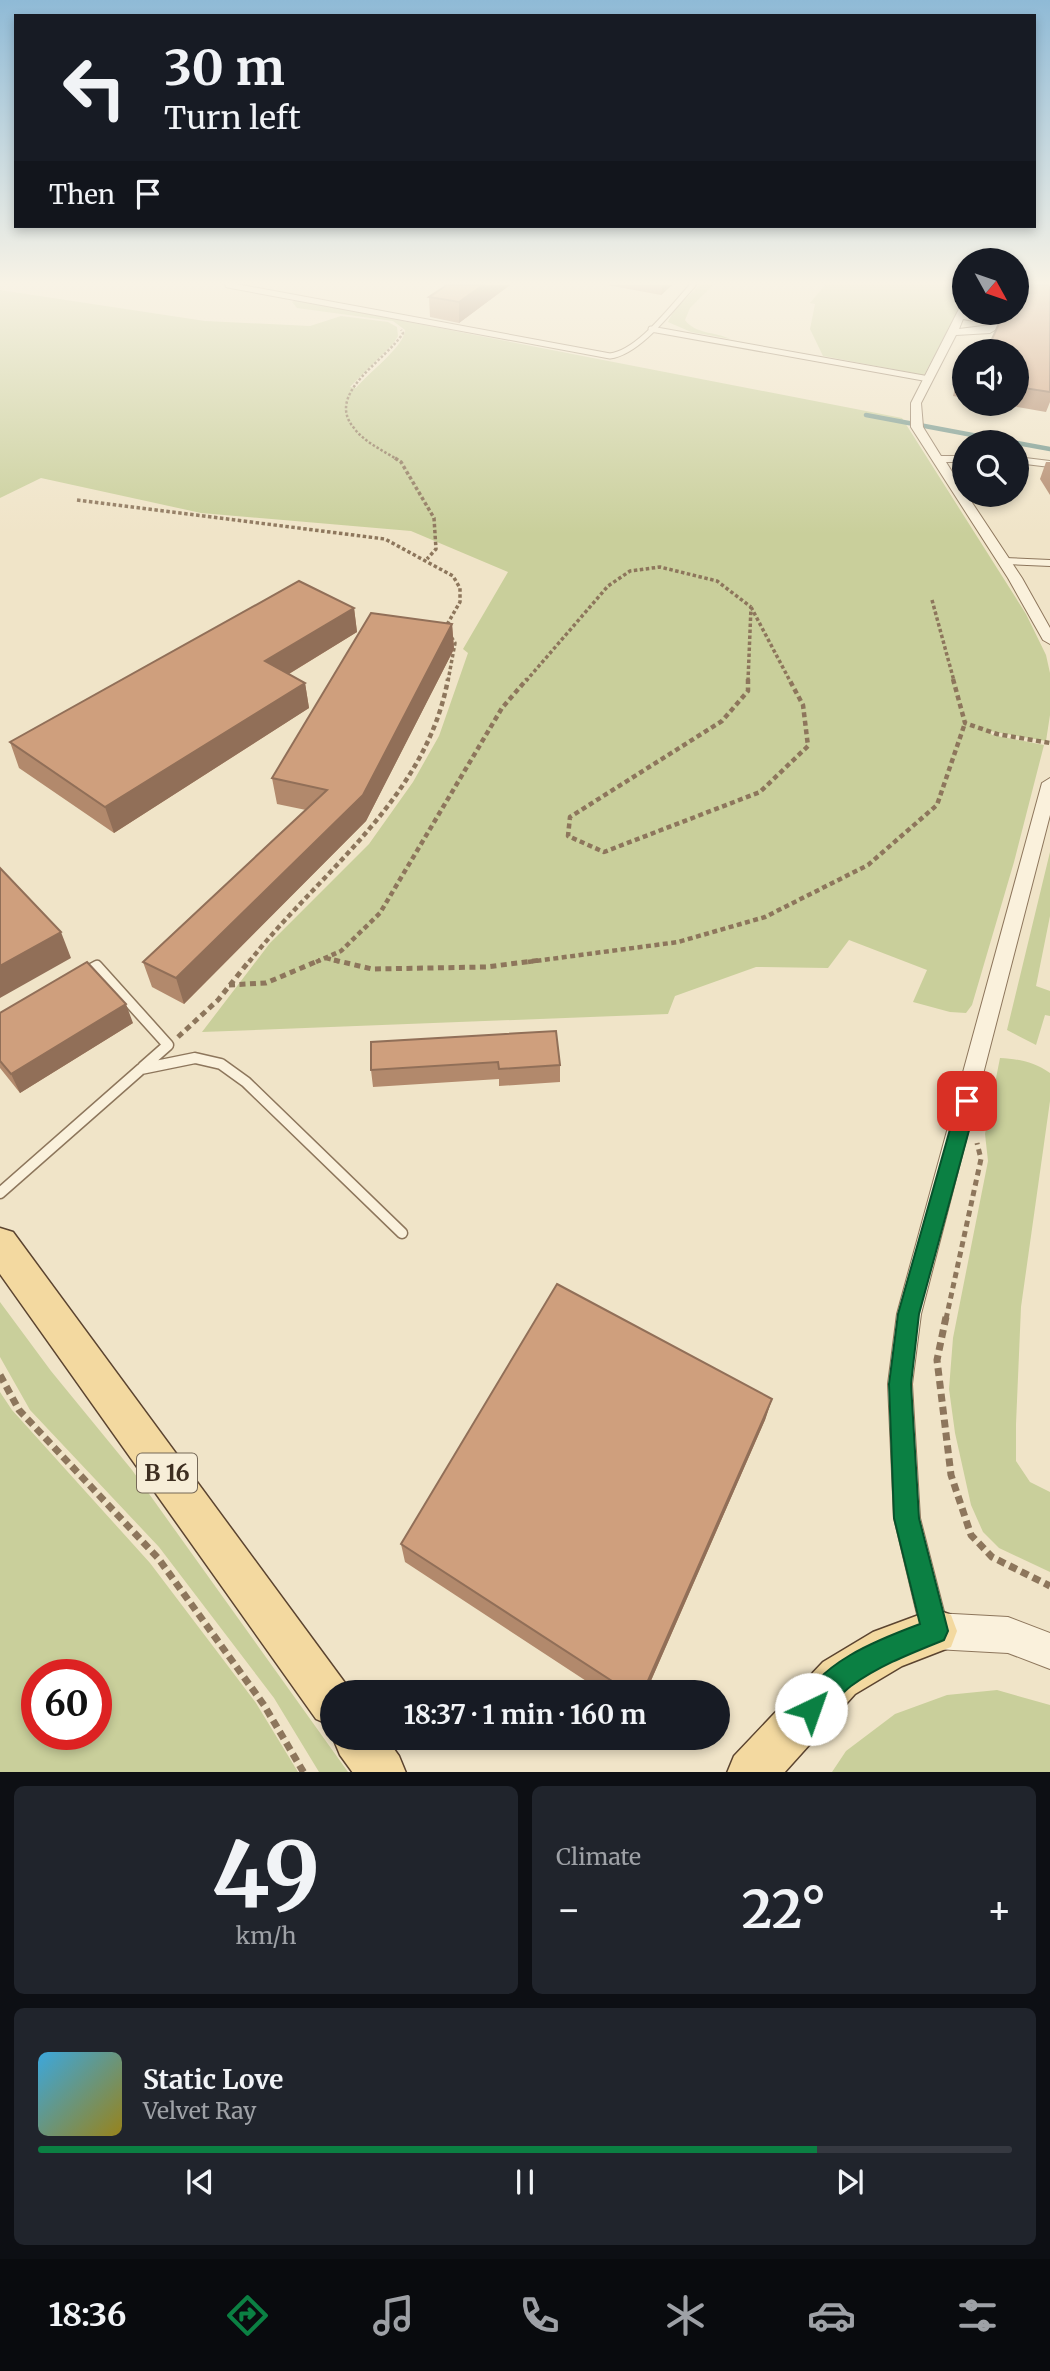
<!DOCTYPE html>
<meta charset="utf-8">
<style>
:root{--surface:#171b24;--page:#20242c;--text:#f1f3f6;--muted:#9ea1a6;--line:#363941;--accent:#0b8043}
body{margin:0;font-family:Merriweather,serif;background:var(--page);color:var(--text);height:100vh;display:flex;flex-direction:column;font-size:26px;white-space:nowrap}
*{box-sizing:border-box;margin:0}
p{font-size:23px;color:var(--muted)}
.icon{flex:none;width:38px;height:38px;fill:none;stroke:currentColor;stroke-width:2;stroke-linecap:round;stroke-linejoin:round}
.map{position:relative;height:1772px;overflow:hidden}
.drawer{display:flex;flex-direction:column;gap:14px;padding:14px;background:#0d0f14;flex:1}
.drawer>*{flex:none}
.guide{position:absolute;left:14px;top:14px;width:1022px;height:214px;border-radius:0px;box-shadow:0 4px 10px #0003;background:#171b24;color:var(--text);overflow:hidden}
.needle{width:46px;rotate:130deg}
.tools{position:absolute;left:952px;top:248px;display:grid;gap:14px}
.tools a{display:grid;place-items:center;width:77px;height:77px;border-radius:50%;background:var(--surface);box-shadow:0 4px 10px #0003;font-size:35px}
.speed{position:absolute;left:21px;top:1659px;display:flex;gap:14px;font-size:35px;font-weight:700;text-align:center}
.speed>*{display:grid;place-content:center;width:91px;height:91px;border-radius:50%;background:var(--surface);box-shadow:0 4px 10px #0003;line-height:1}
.speed .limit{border:10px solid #d22;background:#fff;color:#111}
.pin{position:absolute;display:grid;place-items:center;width:60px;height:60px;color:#fff;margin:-30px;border-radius:14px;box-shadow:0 4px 10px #0006}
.me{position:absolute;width:77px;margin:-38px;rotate:42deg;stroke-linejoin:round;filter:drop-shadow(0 0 5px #0008)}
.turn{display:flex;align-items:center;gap:24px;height:147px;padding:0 35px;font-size:32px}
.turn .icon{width:91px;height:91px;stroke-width:2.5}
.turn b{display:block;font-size:49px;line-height:60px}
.then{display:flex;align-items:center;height:66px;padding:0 35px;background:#0003;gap:14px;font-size:26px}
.big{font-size:52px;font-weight:700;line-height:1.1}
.drawer .card{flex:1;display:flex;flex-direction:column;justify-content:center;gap:10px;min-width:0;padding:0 24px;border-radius:10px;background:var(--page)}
.drawer .dial{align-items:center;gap:0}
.dial b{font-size:91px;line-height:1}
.song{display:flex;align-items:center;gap:21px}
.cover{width:84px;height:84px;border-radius:10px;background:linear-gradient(135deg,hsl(200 70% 55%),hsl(50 70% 35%))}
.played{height:7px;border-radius:4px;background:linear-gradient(90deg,var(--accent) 80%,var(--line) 80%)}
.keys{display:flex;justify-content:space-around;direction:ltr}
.heat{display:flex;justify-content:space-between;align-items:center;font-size:38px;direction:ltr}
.drawer .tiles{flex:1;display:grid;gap:14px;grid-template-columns:1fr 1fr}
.card:last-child{grid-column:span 2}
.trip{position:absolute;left:320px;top:1680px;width:410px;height:70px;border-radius:35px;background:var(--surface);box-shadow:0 4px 10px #0003;font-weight:700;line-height:70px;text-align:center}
.tab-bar{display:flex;height:112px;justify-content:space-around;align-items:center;background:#090b0e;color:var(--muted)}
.tab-bar .icon{width:49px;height:49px}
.tab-bar .active{color:var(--accent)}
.tab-bar b{font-size:32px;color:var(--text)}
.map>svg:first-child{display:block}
.green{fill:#c9cf9b;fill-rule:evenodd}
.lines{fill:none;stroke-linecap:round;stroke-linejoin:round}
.stream{stroke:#6f938a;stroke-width:4.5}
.service-far2-casing{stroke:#8d765c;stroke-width:7}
.service-far1-casing{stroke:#8d765c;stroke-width:8}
.service-casing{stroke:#8d765c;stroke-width:13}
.minor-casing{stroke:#8d765c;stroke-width:2}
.tertiary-casing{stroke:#8d765c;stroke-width:2}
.primary-casing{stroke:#5b4430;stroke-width:3}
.path-far4{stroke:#8d765c;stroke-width:2.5;stroke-dasharray:2.5 2;stroke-linecap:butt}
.path-far3{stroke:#8d765c;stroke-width:3.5;stroke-dasharray:3.5 2.5;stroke-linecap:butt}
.path-far2{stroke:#8d765c;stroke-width:4.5;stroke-dasharray:5 3.5;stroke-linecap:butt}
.path-far1{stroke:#8d765c;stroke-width:5;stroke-dasharray:6 4.5;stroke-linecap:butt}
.path{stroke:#8d765c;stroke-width:7;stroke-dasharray:8 5;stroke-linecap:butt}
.service-far2{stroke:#faf1dc;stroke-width:5}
.service-far1{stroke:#faf1dc;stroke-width:6}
.service{stroke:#faf1dc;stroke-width:10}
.minor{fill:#faf1dc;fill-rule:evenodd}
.tertiary{fill:#faf1dc;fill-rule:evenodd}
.primary{fill:#f3d9a0;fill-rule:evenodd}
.wall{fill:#b2896c}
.shaded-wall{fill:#916f58}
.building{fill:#cf9f7d;stroke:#916f58;stroke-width:2}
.route{fill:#0b8043;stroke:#07532c;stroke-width:2}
.labels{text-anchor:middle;stroke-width:5;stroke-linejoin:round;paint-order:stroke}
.shield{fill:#f7eed8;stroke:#756857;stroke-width:2}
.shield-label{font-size:23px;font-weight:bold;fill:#3d2e20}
</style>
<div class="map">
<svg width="1050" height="1773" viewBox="0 0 1050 1773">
<rect width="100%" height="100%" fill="#f0e4c8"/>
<path class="green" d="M700 285H713L690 308 685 320C695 334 716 332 730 339L691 332 668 322 674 310Z
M825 285H964V299L924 375 823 356 810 329 815 304 810 303Z
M0 290 205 321 310 326 341 316 388 322 397 327 398 336 393 344 350 387 356 388C368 373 404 347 405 330L393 321 297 308 292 302 295 300 902 418 1026 614 1046 655 1050 673V715L1046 741 990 731 992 735 1044 745 1014 862 972 1005 966 1013 950 1012 913 1002 927 970 849 940 828 968 756 967 675 996 668 1014 202 1032 270 943 369 844 413 782 439 736 468 653 463 649 508 572 411 531 201 513 41 478 0 498Z
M1050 852V916L1036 986 1050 991V1016L1045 1015 1036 1045 1007 1030Z
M1000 1058C1019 1059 1034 1062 1050 1073V1101L1021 1307 1016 1424V1461L1030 1482 1050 1492V1572L999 1548 983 1532 971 1505 955 1433 949 1389 953 1338 988 1161 985 1134Z
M0 1302 51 1371 132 1470 348 1772H319L274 1698 159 1547 30 1410 0 1357Z
M0 1392 12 1410 150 1563 256 1703 298 1772H0ZM37 1675H96V1734H37Z
M997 1690 1050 1705V1772H832L846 1751 895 1714 947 1695Z"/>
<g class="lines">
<path class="stream" d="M866 415 1015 443
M1017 443 1050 449"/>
<g class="service-far2-casing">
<path id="service-far2" d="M228 285 610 356C640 352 673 306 693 285
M651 329 929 379"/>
</g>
<g class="service-far1-casing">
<path id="service-far1" d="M1004 561 1050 563"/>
</g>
<g class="service-casing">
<path id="service" d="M84 973 97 966 168 1045 143 1067
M0 1193 141 1069 195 1058 221 1064 246 1082 402 1233"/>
</g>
<g class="minor-casing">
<path id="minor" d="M964 306V313L997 320 1001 326 990 333 956 335 921 403 923 427 941 456H964V462H946L964 491V495H967L1022 578 1050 628V644L1043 640 1008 578 911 427V403L959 309ZM963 319 990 324 991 325 959 329Z
M1017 457 1050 461V467L1017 463Z
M1050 778V815L921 1314 912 1384 920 1518 949 1631 945 1641 935 1645 925 1641 921 1631 894 1518 888 1384 897 1314 1042 783Z"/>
</g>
<g class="tertiary-casing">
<path id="tertiary" d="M935 1613 1008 1617 1050 1633V1669L1008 1653 935 1649 922 1644 917 1631 922 1618Z"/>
</g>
<g class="primary-casing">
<path id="primary" d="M0 1228 13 1232 348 1687 351 1692H332V1726L316 1719 0 1274Z
M935 1609 951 1615 957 1631 951 1647 902 1666 855 1694 784 1773H727L734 1756 823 1662 873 1632Z
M333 1738H386L399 1756 406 1773H353L340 1755Z"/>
</g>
<path class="path-far4" d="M398 460C384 451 364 442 354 428 324 393 387 360 403 333L401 330"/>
<path class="path-far3" d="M395 458 401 462 434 518 436 549 427 559
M77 500 385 539 453 576 460 588V602L445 628
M932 600 954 681
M751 607 790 681
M448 681 455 643 450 635
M526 681 608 586 630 571 660 567 717 581 751 607
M748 681 751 607"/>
<path class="path-far2" d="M748 679V691L722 721 570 817 568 836 604 852 760 792 808 746 803 705 789 679
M953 679 965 723 997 734 1050 743
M326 958 341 962
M249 962C320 872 426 799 448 679
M316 962 341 951 380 913 502 708 527 679
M528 962 678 942 765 917 868 865 937 805 965 723"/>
<path class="path-far1" d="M334 960 372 969 486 967 541 960
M229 985 266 983 320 960
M178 1037 218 1000 250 960
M946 1319 981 1159 977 1143"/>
<path class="path" d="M946 1317 937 1360 951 1475 971 1535 992 1557 1050 1586
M0 1375 19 1410 158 1558 264 1705 304 1773"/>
<use href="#service-far2" class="service-far2"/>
<use href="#service-far1" class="service-far1"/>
<use href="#service" class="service"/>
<use href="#minor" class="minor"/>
<use href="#tertiary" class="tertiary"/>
<use href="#primary" class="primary"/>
</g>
<path class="wall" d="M510 285 459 323 430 317 429 297Z
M607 285H672L661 295Z
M1017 285H1050V402L1046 412 1001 404H1017V352L1005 322 1017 313Z
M964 364V398L953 396 958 376Z
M1046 462H1050V495L1040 479Z
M354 608 357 632 289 674 305 683 309 708 114 833 19 768 10 742Z
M452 624 454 649 366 821 184 1004 152 987 143 962 306 810 277 804 272 778Z
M0 1013 133 1023 20 1093 0 1068Z
M371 1042 560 1065V1082L499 1086V1079L373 1087 371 1070Z
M772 1399 765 1420 646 1692H603L405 1562 401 1544Z"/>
<path class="shaded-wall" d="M483 285H510L459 323V302Z
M662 285H672L661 295Z
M354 608 357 632 269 686 265 661Z
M452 624 454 649 366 821 184 1004 176 978 363 795Z
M305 683 309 708 114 833 105 807Z
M61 932 71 958 0 998V966Z
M126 1004 133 1023 20 1093 11 1074Z
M772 1399 765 1420 646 1692H643Z"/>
<path class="building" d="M447 285H483L459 302 429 297Z
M1024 285H1050V392L1017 387V352H971L975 343 989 346 1000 321 1005 322 1010 313H1017V301L1025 286Z
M964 364V378L958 376Z
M299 581 354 608 265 661 305 683 105 807 10 742Z
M371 613 452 624 363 795 176 978 143 962 327 790 272 778Z
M0 868 61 932 0 966Z
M87 962 126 1004 11 1074 0 1061V1013Z
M556 1031 560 1065 499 1069 498 1062 371 1070V1042Z
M557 1284 772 1399 643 1692H629L401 1544Z"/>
<linearGradient id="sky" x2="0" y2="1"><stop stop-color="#8fbad6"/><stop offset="0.53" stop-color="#f8f3e6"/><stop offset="1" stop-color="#f8f3e6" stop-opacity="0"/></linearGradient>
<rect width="1050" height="534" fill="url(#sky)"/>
<path class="route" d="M967 1093 974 1096 977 1101 919 1314 911 1384 919 1518 948 1631 944 1640C912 1653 880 1665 851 1686 836 1697 829 1715 811 1723L802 1719 798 1709C817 1663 877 1640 920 1624L894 1518 889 1384 898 1314 958 1101 961 1096Z"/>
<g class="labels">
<rect class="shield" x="137" y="1453.5" width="60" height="39" rx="5"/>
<g class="shield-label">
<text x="167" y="1481">B 16</text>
</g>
</g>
</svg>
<div class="tools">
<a><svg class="needle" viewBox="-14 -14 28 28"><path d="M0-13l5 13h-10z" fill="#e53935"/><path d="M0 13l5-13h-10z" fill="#9ea1a6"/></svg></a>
<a><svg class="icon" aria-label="sound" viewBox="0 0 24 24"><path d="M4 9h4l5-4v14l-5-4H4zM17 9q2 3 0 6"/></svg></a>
<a><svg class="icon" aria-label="search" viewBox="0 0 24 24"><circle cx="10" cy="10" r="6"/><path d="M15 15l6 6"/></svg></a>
</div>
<div class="speed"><div class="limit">60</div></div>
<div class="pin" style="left:967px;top:1101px;background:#d93025"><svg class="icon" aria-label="arrive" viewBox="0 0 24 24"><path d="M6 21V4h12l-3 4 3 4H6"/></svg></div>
<svg class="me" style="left:811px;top:1709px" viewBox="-20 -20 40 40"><circle r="19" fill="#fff"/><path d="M0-13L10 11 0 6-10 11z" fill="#0b8043"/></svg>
<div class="trip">18:37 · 1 min · 160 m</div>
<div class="guide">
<div class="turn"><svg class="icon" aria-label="left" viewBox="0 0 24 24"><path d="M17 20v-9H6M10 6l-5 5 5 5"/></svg><div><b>30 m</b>Turn left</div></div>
<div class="then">Then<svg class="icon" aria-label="arrive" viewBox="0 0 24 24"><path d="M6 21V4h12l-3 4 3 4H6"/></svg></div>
</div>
</div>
<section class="drawer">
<div class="tiles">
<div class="card dial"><b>49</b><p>km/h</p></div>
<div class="card"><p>Climate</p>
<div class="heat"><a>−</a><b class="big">22°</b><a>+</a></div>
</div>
<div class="card">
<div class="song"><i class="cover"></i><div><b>Static Love</b><p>Velvet Ray</p></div></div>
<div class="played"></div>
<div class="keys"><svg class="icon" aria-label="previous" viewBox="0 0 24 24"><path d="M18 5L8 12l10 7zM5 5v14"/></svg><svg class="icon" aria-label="pause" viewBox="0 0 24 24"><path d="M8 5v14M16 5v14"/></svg><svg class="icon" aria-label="next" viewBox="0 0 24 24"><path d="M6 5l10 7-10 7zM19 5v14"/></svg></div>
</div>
</div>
</section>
<nav class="tab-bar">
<b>18:36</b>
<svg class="icon active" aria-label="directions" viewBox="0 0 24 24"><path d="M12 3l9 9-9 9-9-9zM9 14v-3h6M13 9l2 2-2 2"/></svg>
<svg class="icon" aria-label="music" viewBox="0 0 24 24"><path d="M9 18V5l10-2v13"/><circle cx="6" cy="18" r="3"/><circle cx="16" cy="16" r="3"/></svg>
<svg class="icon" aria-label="phone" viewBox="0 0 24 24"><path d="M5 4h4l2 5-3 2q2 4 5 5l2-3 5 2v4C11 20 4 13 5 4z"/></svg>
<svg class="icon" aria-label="climate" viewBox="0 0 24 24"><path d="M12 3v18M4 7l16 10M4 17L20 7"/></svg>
<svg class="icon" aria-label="car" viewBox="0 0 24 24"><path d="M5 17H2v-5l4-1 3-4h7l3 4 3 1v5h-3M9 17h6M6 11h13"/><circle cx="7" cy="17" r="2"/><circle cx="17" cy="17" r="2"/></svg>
<svg class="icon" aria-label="filters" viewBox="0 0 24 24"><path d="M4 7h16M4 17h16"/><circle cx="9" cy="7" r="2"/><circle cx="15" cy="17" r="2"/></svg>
</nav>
